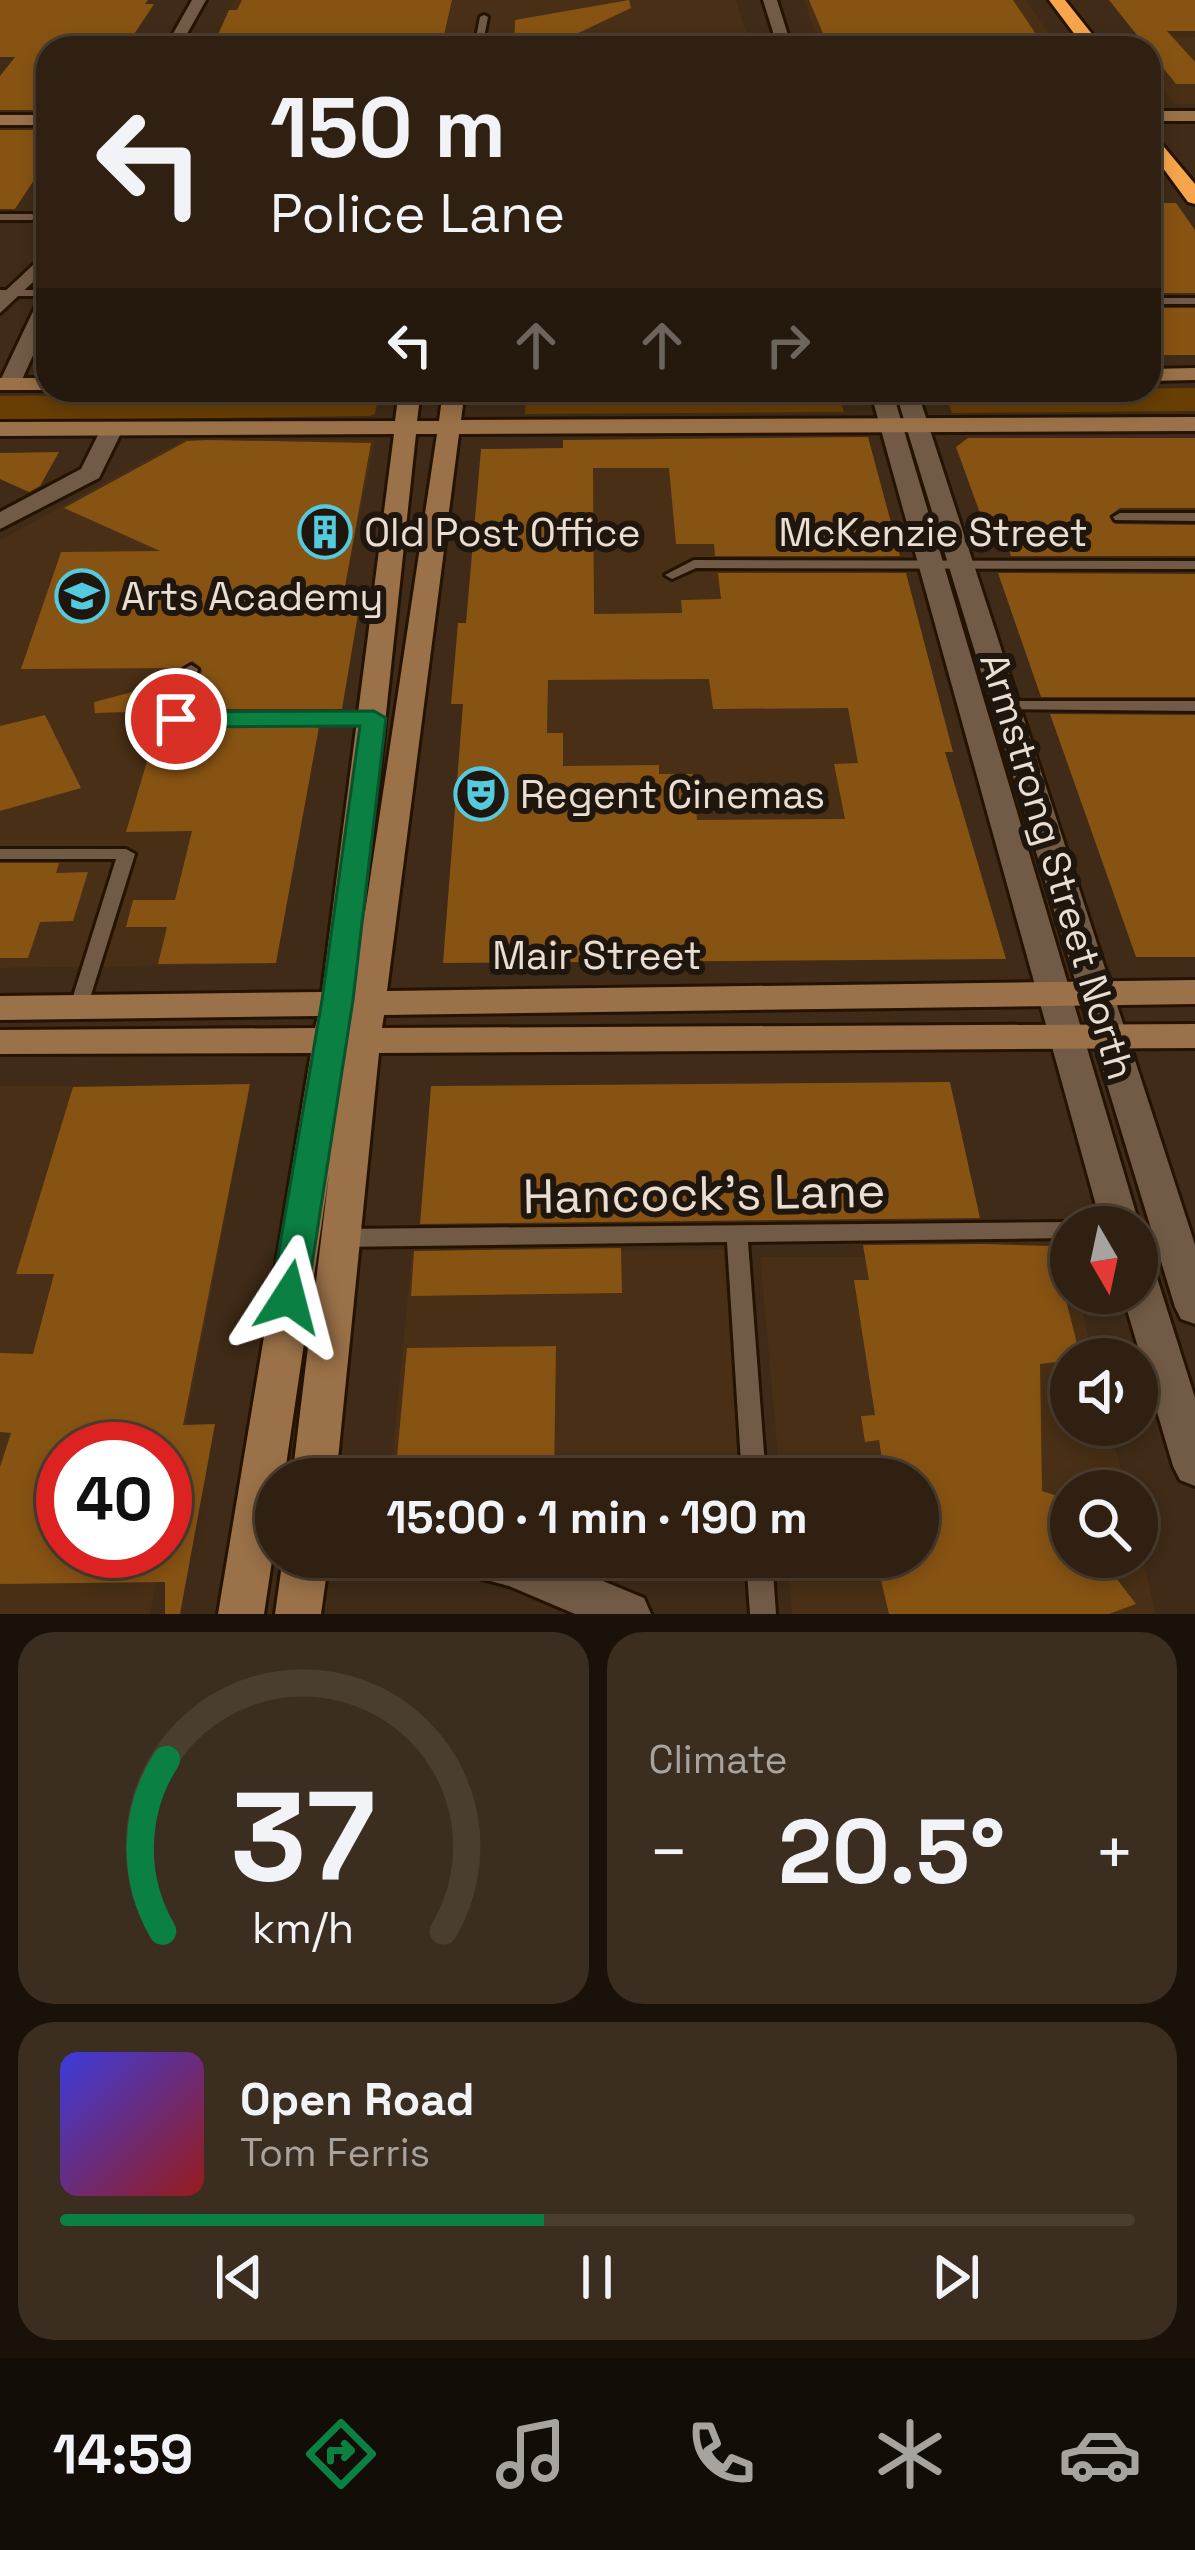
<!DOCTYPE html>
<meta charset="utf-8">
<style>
:root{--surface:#2f2011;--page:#3b2d1f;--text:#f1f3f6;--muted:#a7a39f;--line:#4a3e31;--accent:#0b8043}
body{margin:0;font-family:"Space Grotesk",sans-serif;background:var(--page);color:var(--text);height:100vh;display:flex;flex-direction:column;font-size:45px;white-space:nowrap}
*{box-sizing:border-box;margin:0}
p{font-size:39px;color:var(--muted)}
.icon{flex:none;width:66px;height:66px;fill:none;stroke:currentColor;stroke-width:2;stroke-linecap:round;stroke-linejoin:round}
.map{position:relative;height:1614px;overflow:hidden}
.details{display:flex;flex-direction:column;gap:18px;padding:18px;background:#1a1209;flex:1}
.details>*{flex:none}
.guide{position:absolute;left:36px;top:36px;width:1125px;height:366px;border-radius:36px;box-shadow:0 6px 18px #0003,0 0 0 3px var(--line);background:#2f2011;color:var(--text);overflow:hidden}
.needle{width:78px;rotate:171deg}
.fabs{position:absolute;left:1050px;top:1206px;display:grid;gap:24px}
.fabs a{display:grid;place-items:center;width:108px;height:108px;border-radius:50%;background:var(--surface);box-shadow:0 6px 18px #0003,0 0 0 3px var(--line);font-size:60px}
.speed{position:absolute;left:36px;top:1422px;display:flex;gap:24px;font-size:60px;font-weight:700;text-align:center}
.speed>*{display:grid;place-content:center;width:156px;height:156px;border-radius:50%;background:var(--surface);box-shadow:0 6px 18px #0003,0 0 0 3px var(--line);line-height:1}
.speed .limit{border:18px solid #d22;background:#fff;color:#111}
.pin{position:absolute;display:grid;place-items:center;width:102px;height:102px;color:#fff;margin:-51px;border:6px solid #fff;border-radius:50%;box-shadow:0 3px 12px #0007}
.me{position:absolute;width:132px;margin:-66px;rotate:9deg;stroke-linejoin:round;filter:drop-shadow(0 0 9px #0008)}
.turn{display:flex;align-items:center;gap:42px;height:252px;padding:0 36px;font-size:54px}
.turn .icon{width:156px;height:156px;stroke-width:2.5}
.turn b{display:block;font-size:84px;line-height:102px}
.lanes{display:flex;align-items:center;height:114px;padding:0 36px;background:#0003;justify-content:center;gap:60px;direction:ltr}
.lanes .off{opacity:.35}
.big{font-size:90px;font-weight:800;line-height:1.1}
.details .tile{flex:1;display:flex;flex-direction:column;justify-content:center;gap:18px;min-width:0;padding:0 42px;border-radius:36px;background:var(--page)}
.details .dial{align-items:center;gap:0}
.dial svg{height:312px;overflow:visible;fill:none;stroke:var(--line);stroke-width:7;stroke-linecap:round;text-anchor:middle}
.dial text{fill:var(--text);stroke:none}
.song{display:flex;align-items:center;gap:36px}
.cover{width:144px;height:144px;border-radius:18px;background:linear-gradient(135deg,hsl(240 70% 55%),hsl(0 70% 35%))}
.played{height:12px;border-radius:6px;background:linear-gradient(90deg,var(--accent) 45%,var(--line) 45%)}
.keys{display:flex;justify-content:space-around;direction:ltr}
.heat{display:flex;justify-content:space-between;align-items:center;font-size:66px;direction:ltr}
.details .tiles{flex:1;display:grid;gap:18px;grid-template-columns:1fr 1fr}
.tile:last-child{grid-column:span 2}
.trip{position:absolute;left:255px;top:1458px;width:684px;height:120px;border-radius:60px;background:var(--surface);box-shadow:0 6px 18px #0003,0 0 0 3px var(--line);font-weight:800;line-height:120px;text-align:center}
.tabs{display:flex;height:192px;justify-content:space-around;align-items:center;background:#130d07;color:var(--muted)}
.tabs .icon{width:84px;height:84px}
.tabs .selected{color:var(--accent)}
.tabs b{font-size:54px;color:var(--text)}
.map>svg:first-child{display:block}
.built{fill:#482f15}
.green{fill:#683e05}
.building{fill:#875313;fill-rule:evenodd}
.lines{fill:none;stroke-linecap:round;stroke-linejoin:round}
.lane-casing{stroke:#251301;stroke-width:6}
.street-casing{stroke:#251301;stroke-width:6}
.secondary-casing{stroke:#251301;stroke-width:6}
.highway-casing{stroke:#251301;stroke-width:6}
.lane{fill:#725b46;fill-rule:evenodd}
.street{fill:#725b46;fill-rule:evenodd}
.secondary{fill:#9a7148;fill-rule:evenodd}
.highway{fill:#f6a54b;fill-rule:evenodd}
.route{fill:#0b8043;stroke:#07532c;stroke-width:3}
.labels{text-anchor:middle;stroke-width:12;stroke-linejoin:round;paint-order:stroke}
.poi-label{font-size:39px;fill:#eaddd1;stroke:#1f160d;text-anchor:start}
.street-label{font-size:39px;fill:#eaddd1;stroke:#1f160d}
.near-street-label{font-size:48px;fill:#eaddd1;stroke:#1f160d}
</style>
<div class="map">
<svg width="1195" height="1614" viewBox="0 0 1195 1614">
<rect width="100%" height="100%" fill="#3f2b17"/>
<path class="built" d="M234 0H736L751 48H211Z
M804 0H1026L1059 48H820Z
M1195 37V104H1174L1149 71V48H1131L1123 38Z
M183 440H375L268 964 0 968V540Z
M858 448 982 954 448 959 487 449Z
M238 1085 249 1092 165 1534V1449H63V1551H162L150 1614H0V1086Z
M724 1250 740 1479H390L412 1251Z
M1069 1256 1071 1293H1078L1094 1359H1071V1425H1110L1126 1491H1071V1557H1137V1536L1156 1614H792L787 1557H918V1479H780L760 1257Z"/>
<path class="green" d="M1195 388V411L952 413 943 390Z
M743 390H837L844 412 525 414 526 393Z
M379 392 375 414 369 416 0 421V396Z"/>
<path class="building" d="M0 0H148L145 4H154L125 48H48V110H0V76L15 57H0Z
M242 0H452L441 48H212L229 10H237Z
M629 0 631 8 570 37 571 48H514L515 20Z
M809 0H1013L1042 43 866 44 863 38H825Z
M1109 0H1195V31H1167L1195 62V84H1176Z
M0 130H48V176L36 177 15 209H0Z
M1149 203H1176L1195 230V293H1149Z
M1149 308H1195V355H1149Z
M868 437 900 556H715L714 544H676L669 468H593L594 614 682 613 681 600 721 599 718 573H906L953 752H945L1006 959 443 963 463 704H451L458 623H466L481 449 563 448V440ZM709 679 713 709 848 708 858 763 834 764 845 819 697 820 693 774H659V765L563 766V733H547L548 680Z
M968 438H1195V508H1120L1109 516 1115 524 1195 525V556H1011L997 516H981L956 447Z
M207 440 371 443 340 614H358L342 709H191L202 670 193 661 180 668 21 669 61 552 160 551 64 508 187 441Z
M59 452 40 486 29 492 0 479V453Z
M998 573 1195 574V697H1041Z
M175 681 164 718 171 727H319L276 963 158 964 167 927H126L133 900H175L192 831 126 832 162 711 95 713 94 702Z
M1050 714 1195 715V957H1136Z
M45 715 81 788 0 811V726Z
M0 863H59L56 873 88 872 73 921 40 922 28 958H0Z
M950 1082 980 1218 420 1224 431 1086Z
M250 1084 183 1425 215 1424 180 1614H165V1582L0 1584V1467L11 1433 0 1432V1353L33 1354 54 1274H16L73 1087ZM63 1449H165V1551H63Z
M985 1244 1052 1246 1081 1359 1040 1364 1042 1491 1066 1499 1062 1511 1071 1515V1557H1100L1136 1604 1109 1614H889L881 1580 884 1557H918V1479H885L879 1440 865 1442 861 1416 875 1415 854 1280H869L863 1245Z
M621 1248 622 1293 411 1296 414 1251Z
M556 1346 554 1479H395L407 1348Z"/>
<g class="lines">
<g class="lane-casing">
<path id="lane" d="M484 15 488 17 482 48H474L480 17Z
M0 214H32L37 217 32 220H0Z
M0 290H48V296H0Z
M1149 298H1195V304H1149Z
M1120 513H1195V521L1115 520 1113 517Z
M694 560 1195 561V569L696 568 672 579 665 575Z
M191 665 198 669 185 714 374 713 382 718 374 723 171 722 168 719 184 669Z
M1009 701H1195V711L1004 709 1001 706Z
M0 849H126L135 854 86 1011H72L70 1006 116 859H0Z
M1071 1222 1080 1227H1071V1238L748 1242 766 1479H742L727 1242 340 1247 332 1244 329 1238 332 1232 340 1229Z
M746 1557H772L776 1614H750Z"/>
</g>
<g class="street-casing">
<path id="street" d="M192 0H206L179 48H165Z
M763 0H777L792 48H778Z
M48 251V268L0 313V296Z
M48 295V322L20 384 1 389 0 381 38 301Z
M870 390H892L1140 1227 1137 1233V1227H1102Z
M895 390H917L1195 1245V1324L1181 1319 1175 1307Z
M112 422 123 429 99 478 0 529V512L81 469 101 429Z
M1137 1262 1151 1267 1157 1278 1195 1398V1486L1180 1480 1173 1466 1122 1293H1137Z
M450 1557H545L644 1598 651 1614H575L509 1586 457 1572Z"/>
</g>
<g class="secondary-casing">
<path id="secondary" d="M1149 111H1195V121H1149Z
M0 115H48V125H0Z
M1195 368V380L1149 381V369Z
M0 378H48L50 390H0Z
M399 390H421L417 421H439L443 390H465L461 420 1195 417V431L459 434 387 991 1195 980V1004L384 1015 382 1028 1195 1024V1048L379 1053 336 1479H292L329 1174 284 1479H276V1534L264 1614H218L311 1053 0 1054V1030L315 1028 318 1016 0 1020V996L322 992 394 434 0 436V422L395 421ZM416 434H437L364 919Z
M283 1557H329L321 1614H275Z"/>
</g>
<g class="highway-casing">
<path id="highway" d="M1049 0H1065L1103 48H1085Z
M1149 129 1195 184V204L1188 202 1149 149Z"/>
</g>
<use href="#lane" class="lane"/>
<use href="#street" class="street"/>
<use href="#secondary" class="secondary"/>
<use href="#highway" class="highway"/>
</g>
<path class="route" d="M374 711 386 718 353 1000 307 1297 302 1308 289 1312 276 1308 271 1297 322 1000 360 726 176 727 163 719 176 712Z"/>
<defs>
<g id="building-ring" transform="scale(2.7)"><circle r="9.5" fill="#1f160d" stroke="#54cade" stroke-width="1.5"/><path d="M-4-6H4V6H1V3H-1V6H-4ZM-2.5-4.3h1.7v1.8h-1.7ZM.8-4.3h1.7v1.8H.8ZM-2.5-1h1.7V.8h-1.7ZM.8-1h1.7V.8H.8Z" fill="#54cade"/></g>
<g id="university-ring" transform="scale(2.7)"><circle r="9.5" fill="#1f160d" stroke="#54cade" stroke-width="1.5"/><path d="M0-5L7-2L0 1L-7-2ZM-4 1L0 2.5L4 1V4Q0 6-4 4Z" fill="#54cade"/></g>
<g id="theatre-ring" transform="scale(2.7)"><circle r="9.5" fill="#1f160d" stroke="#54cade" stroke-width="1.5"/><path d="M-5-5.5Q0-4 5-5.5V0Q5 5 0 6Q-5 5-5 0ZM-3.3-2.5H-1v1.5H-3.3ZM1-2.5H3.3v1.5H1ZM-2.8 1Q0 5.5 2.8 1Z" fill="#54cade"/></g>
</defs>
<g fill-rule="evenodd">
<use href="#building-ring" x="325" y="532"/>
<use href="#university-ring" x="82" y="596"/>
<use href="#theatre-ring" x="481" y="794"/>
</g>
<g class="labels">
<g class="poi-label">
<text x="364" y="546">Old Post Office</text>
<text x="121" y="610">Arts Academy</text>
<text x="520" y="808">Regent Cinemas</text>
</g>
<g class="street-label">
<text x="933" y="546">McKenzie Street</text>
<text transform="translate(1058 866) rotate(73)" y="14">Armstrong Street North</text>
<text x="597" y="969">Mair Street</text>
</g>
<g class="near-street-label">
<text transform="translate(704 1193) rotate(-1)" y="17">Hancock's Lane</text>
</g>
</g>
</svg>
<div class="fabs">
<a><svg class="needle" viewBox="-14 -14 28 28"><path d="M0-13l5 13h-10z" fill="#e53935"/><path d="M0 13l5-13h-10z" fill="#a7a39f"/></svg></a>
<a><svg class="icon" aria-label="sound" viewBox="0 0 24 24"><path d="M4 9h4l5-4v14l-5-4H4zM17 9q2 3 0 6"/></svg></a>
<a><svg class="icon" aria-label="search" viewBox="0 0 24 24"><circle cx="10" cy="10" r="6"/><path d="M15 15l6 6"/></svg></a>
</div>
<div class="speed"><div class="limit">40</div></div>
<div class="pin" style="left:176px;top:719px;background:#d93025"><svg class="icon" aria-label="arrive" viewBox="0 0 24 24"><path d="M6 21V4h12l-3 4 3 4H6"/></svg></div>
<svg class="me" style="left:289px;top:1297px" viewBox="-20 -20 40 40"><path d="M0-17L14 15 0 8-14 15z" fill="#0b8043" stroke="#fff" stroke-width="4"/></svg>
<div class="trip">15:00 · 1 min · 190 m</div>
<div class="guide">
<div class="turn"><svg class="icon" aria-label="left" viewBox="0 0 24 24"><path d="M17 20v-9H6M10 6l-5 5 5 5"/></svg><div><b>150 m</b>Police Lane</div></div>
<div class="lanes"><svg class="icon" aria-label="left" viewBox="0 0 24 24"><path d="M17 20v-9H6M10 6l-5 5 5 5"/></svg><svg class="icon off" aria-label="ahead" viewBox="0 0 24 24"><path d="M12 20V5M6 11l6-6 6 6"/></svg><svg class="icon off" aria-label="ahead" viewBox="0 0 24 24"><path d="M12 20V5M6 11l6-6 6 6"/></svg><svg class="icon off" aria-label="right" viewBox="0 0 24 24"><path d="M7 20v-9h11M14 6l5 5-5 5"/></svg></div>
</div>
</div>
<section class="details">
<div class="tiles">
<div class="tile dial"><svg viewBox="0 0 100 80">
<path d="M14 69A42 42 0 1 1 86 69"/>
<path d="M14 69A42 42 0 0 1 15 25" stroke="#0b8043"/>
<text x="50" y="56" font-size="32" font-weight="700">37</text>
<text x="50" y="72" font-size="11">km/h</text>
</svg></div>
<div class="tile"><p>Climate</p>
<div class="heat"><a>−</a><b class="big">20.5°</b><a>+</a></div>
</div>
<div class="tile">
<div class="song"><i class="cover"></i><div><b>Open Road</b><p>Tom Ferris</p></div></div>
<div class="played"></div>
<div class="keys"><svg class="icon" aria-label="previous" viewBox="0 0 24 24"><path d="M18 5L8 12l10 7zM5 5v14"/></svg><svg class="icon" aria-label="pause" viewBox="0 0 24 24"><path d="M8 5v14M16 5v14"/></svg><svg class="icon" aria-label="next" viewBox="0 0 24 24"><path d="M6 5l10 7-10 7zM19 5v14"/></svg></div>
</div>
</div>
</section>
<nav class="tabs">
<b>14:59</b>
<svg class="icon selected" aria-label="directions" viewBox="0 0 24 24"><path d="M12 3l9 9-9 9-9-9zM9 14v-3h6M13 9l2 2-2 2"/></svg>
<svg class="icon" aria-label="music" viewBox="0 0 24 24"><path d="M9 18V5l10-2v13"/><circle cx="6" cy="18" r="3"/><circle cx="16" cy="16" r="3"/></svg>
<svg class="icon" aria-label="phone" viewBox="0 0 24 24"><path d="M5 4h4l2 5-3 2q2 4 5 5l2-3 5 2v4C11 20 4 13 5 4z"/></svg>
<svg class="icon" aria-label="climate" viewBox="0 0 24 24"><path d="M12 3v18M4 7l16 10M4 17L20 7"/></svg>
<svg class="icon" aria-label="car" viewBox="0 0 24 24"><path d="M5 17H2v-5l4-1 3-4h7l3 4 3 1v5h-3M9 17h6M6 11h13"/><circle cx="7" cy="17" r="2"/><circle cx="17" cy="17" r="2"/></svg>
</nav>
